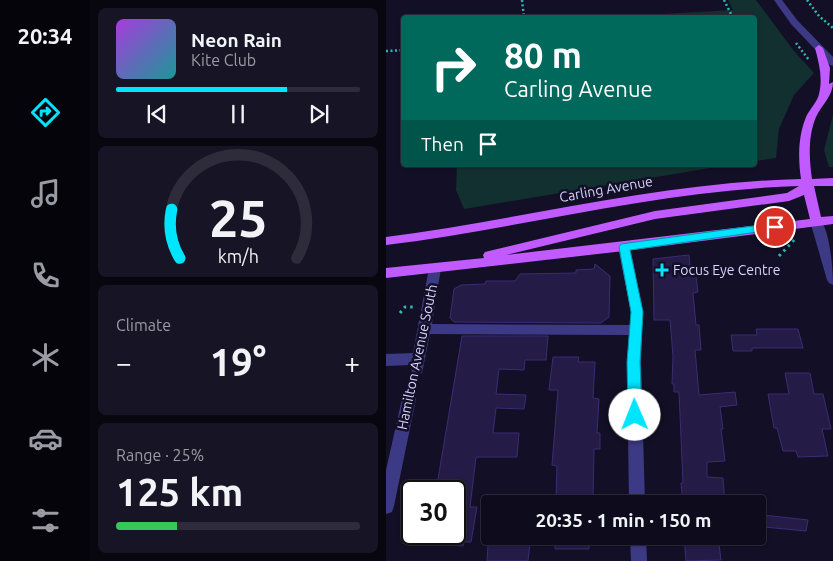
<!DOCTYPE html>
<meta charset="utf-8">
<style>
:root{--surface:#0e0b1c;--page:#171425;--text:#f1f3f6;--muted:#9b9ba3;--line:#2e2b3b;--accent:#00e5ff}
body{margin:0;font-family:Ubuntu,sans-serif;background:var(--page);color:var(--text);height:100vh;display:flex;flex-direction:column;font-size:19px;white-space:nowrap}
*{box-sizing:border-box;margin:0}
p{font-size:16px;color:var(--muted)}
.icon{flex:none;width:28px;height:28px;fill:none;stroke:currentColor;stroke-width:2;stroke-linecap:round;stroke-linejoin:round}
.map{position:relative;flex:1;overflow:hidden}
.side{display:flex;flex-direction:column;gap:8px;padding:8px;background:#08060f;width:296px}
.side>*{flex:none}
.hud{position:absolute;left:15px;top:15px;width:356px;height:152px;border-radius:5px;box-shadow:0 1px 4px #0004,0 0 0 1px var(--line);background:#00695c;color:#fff;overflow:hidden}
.speed{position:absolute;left:15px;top:480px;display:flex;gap:10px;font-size:25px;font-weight:700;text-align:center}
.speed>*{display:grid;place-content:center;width:65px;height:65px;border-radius:50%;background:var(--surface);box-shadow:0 1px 4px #0004,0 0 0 1px var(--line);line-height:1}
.speed .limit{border:2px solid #111;border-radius:8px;background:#fff;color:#111}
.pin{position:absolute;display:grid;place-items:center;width:42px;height:42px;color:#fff;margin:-21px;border:2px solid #fff;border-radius:50%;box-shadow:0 1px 5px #0007}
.me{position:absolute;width:55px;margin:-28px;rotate:359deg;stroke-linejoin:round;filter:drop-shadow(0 0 4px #0008)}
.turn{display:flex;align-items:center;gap:18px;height:105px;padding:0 20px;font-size:22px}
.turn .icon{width:65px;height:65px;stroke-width:2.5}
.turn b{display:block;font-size:35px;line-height:42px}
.then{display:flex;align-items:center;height:48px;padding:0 20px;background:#0003;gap:10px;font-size:19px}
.big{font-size:38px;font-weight:700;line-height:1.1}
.side .card{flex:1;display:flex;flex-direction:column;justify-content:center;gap:8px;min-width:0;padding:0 18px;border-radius:8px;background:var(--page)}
.side .dial{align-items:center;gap:0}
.dial svg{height:130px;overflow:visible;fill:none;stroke:var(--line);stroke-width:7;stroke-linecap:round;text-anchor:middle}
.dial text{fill:var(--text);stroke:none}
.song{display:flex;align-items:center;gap:15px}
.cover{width:60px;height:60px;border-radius:8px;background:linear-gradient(135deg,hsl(280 70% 55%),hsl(180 70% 35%))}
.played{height:5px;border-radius:2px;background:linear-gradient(90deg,var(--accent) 70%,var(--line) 70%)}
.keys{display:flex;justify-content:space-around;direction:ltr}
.heat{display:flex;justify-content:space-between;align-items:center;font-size:28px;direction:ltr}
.charge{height:8px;border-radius:4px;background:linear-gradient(90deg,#34c759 25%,var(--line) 0)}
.trip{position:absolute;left:95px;top:495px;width:285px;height:50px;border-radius:5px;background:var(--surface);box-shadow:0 1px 4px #0004,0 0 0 1px var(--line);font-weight:700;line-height:50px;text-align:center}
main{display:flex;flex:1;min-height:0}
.tab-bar{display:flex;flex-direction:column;width:90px;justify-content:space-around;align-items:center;background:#06040b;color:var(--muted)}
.tab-bar .icon{width:35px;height:35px}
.tab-bar .current{color:var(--accent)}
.tab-bar b{font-size:22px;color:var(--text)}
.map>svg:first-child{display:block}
.green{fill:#12302f}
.building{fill:#241b47;stroke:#3b2d73}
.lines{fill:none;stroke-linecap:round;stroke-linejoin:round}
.path-far1{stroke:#2fb8b0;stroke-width:2.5;stroke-dasharray:2 2.5;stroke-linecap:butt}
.path{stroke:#2fb8b0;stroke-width:3;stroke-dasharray:2.5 4;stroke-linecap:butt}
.minor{fill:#3d3a85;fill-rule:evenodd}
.major{fill:#c25bff;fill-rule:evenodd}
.route{fill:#00e5ff;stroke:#0095a6}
.poi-dot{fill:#00e5ff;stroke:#130f26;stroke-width:2}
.labels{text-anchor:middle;stroke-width:5;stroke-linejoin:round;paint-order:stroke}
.street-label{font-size:14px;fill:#d9d4ff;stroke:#130f26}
.poi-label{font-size:14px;fill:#d9d4ff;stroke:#130f26;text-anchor:start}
</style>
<main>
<nav class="tab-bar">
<b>20:34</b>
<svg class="icon current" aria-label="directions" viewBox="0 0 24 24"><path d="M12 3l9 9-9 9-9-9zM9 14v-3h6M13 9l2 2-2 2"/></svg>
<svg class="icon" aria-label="music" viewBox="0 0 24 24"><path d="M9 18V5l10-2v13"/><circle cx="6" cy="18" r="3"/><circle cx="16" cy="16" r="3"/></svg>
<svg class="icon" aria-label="phone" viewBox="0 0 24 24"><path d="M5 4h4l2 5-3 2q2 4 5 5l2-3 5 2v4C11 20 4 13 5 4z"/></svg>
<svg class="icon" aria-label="climate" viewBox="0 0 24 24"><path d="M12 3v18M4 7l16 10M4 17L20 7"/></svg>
<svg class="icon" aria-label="car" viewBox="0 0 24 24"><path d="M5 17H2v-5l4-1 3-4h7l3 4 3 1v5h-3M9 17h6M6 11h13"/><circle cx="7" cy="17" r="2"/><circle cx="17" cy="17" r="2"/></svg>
<svg class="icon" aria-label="filters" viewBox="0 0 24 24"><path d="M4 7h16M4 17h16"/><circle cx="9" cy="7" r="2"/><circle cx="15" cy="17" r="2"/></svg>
</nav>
<section class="side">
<div class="card">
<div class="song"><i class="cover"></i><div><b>Neon Rain</b><p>Kite Club</p></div></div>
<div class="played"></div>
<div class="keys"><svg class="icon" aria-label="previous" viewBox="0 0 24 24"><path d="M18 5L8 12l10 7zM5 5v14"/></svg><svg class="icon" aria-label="pause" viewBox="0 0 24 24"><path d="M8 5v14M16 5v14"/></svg><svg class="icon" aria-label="next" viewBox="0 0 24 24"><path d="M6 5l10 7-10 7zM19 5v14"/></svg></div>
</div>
<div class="card dial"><svg viewBox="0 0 100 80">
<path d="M14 69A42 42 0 1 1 86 69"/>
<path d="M14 69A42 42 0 0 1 9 39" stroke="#00e5ff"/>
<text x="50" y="56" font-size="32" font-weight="700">25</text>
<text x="50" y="72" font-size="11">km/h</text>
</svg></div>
<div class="card"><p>Climate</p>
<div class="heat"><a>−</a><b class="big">19°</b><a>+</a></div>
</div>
<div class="card"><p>Range · 25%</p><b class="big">125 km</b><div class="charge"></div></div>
</section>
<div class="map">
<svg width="447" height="561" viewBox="0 0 447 561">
<rect width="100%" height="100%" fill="#130f26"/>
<path class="green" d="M342 0H370L408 51 428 73 408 95 393 129 390 158 369 161V18L221 17 347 10Z
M447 115V167H443L438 150Z
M71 165H342L78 209 70 190Z"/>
<path class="building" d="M303 255 305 275 310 276 312 292 307 293 310 325H313L315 350H309L313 395 349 392 351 405 334 407 337 429H335L339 461 321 462V477L337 478 339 504H297L295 483H297L293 392H288V384H286L287 356 284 320H268L267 259Z
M209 264 224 276 223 317 215 323 68 322 64 318 68 289 75 285 99 284 100 281H129L134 274 190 273V270L208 269Z
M370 329H412L417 348H366V351H347L345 335H371Z
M76 336H162L160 360H139L138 370 113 369 110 394 140 395 138 409 110 408 107 433H133L131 457H90L84 507H91L85 542H78L77 546 38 544V534H69V484L51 485Z
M167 357H193L192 362H209L207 398 213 399 211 433H214V449H208L207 501H179V498H170L171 466 166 465 172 390H163Z
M399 373H424L428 394H437L445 429H436L442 456 412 457 410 451H397L391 428H388L382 394H403Z
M377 515 422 520 420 531 378 527Z
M169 536H203V549H169Z
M298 536H332L335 560 300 561Z
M144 544 142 561H101L102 545Z"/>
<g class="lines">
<path class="path-far1" d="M136 0 138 18
M338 0 345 14 344 18
M421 0 433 16 447 28
M410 43 423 60
M0 51 18 50"/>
<path class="path" d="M393 256 410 238
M14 313 19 307H28"/>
<path class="minor" d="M388 0H396L411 20 447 57V66L444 65 405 24Z
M430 217C444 221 447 271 447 285L443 283 441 280 424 221Z
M238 243 244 247 257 312 255 362 259 504H243L241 362 243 335 44 334 36 373 31 375 26 373 25 365 0 366V354L27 353 43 268 45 265H53L55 268 46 324 244 325 245 312 232 247Z
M23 393 28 395 30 399 8 506 6 512 0 514V470L16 399 18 395Z
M244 536H260L261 561H245Z"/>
<path class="major" d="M433 45 437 48 444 68 443 84 447 82C447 96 436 104 430 117 422 136 423 158 426 179L447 178V186H428L435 217 447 216V224L238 251 0 278V268L98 258 97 255 99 252 103 251 269 211 401 193 413 186C274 190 137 228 0 245V237C138 219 276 182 415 179 412 158 412 137 420 117 423 110 432 101 433 94 437 78 433 63 429 48ZM418 195 424 219 120 255 269 219 403 201Z"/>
</g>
<path class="route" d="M389 223 393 224 395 227 393 229 244 250 257 312 254 362 256 415 254 419 249 421 244 419 242 415 241 362 245 312 233 247 235 244Z"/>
<path class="poi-dot" d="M273.5 262.5h5v5h5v5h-5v5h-5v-5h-5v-5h5z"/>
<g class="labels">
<g class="street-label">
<text transform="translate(220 189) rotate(-10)" y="5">Carling Avenue</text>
<text transform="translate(31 357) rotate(-78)" y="5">Hamilton Avenue South</text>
</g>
<g class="poi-label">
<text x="287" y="275">Focus Eye Centre</text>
</g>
</g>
</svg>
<div class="speed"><div class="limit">30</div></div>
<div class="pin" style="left:389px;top:227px;background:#d93025"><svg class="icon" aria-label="arrive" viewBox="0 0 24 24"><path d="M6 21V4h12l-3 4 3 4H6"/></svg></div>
<svg class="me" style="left:249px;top:415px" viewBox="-20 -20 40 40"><circle r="19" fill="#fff"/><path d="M0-13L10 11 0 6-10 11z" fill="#00e5ff"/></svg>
<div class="trip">20:35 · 1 min · 150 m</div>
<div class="hud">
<div class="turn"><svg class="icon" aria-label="right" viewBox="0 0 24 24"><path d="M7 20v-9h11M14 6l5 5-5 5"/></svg><div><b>80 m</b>Carling Avenue</div></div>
<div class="then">Then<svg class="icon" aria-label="arrive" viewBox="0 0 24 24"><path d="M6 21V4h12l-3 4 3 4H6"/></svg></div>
</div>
</div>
</main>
